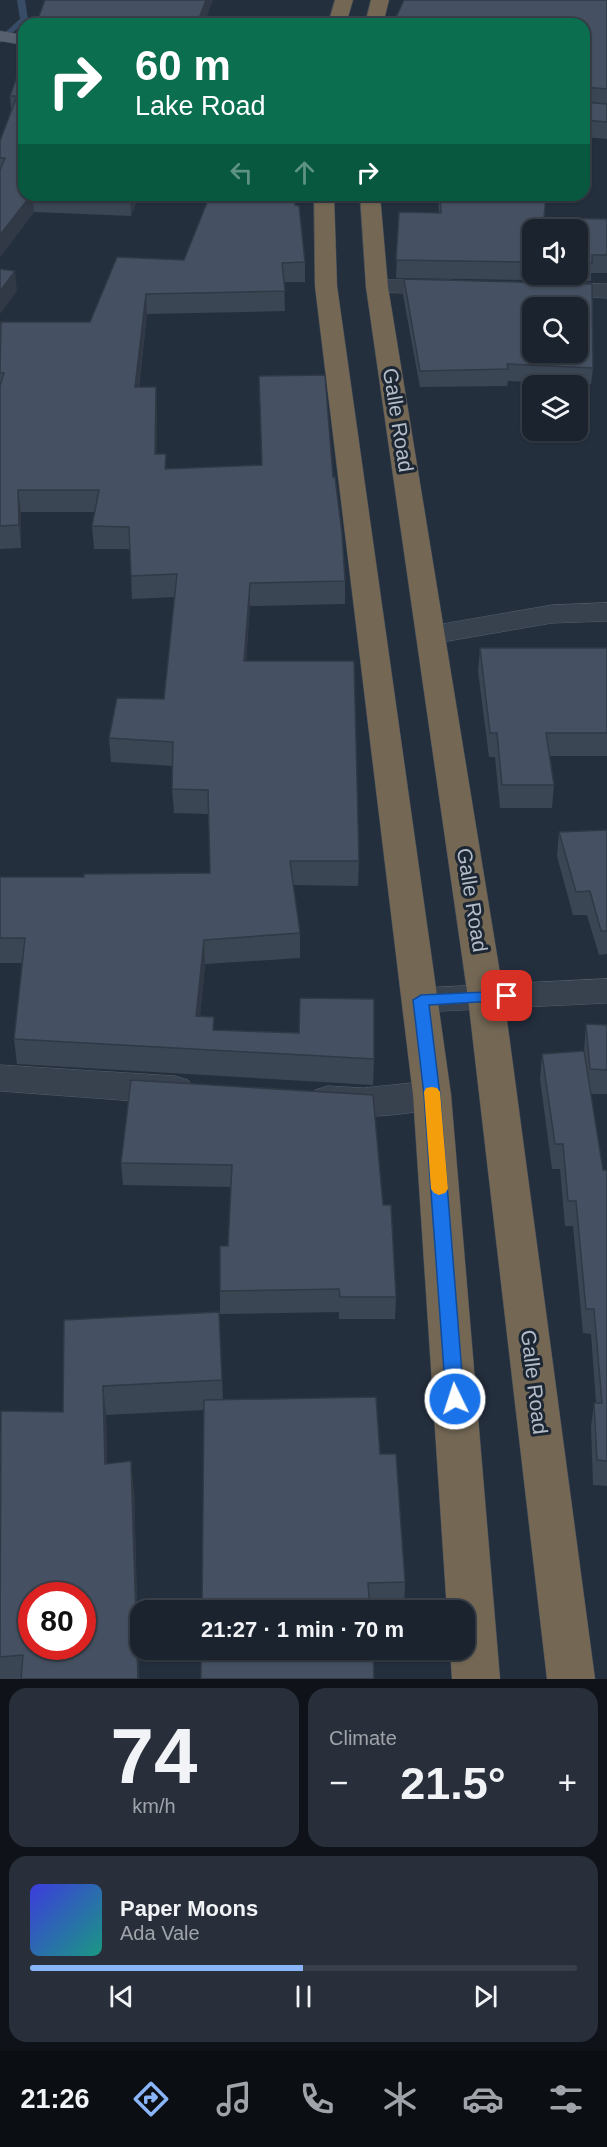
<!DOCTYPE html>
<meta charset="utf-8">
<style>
:root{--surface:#1b232e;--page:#282f3a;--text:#f1f3f6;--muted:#a0a4aa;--line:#39404a;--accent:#8ab4f8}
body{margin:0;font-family:Arial,sans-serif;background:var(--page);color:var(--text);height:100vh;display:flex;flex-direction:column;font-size:22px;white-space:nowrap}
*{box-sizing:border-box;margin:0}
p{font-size:20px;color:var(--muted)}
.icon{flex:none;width:33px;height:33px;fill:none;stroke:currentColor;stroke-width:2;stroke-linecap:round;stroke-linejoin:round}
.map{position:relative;height:1679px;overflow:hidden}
.drawer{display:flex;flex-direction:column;gap:9px;padding:9px;background:#0f1319;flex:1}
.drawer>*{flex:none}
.banner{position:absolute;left:18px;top:18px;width:572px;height:183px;border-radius:18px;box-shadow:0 2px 4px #0004,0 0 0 2px var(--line);background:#0b6e4f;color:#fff;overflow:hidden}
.fabs{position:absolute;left:522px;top:219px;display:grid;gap:12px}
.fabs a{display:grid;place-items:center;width:66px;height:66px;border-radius:12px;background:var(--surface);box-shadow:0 2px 4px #0004,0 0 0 2px var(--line);font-size:30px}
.speed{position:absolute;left:18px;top:1582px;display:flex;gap:12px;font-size:30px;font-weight:700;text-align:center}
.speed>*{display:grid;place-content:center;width:78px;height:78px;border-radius:50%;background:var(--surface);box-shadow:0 2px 4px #0004,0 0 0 2px var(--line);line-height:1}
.speed .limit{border:9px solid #d22;background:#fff;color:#111}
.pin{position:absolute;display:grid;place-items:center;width:51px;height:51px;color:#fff;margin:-26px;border-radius:12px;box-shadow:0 3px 9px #0006}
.me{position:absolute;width:66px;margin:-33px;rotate:356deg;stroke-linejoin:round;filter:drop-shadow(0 0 4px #0008)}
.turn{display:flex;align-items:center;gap:21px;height:126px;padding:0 18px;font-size:27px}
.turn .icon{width:78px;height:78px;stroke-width:2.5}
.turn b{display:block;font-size:42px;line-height:51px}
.lanes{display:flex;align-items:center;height:57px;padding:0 18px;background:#0003;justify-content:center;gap:30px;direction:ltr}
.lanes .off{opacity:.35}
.big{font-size:45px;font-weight:800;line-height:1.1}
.drawer .widget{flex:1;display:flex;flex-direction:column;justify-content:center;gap:9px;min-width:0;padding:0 21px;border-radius:18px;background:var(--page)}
.drawer .dial{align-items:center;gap:0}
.dial b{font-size:78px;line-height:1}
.song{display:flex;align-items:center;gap:18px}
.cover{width:72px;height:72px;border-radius:9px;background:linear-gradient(135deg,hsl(240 70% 55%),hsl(170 70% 35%))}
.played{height:6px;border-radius:3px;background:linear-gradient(90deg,var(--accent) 50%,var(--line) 50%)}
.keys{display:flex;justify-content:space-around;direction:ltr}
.heat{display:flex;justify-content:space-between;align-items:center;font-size:33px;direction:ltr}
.drawer .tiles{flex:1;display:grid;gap:9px;grid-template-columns:1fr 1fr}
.widget:last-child{grid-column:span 2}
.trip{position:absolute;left:130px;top:1600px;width:345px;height:60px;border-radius:18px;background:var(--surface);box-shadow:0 2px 4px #0004,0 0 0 2px var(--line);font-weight:800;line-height:60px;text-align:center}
.tabs{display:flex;height:96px;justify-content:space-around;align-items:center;background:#0b0e12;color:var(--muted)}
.tabs .icon{width:42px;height:42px}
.tabs .on{color:var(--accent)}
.tabs b{font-size:27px;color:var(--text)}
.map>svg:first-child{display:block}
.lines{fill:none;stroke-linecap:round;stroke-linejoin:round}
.stream{fill:#394c67;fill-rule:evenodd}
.street-casing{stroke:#565f6c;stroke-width:1}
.primary-casing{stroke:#414a57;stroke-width:1}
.highway-casing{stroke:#434c59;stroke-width:1}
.street{fill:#38414e;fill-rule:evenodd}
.primary{fill:#56606e;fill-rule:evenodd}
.highway{fill:#746855;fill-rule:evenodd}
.wall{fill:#3b4654;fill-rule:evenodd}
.shaded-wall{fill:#303945}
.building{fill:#455162;stroke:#303945;stroke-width:1.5;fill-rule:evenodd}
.route{fill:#1a73e8;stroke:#114b97;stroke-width:1.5}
.slow{fill:#f59e0b}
.labels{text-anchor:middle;stroke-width:6;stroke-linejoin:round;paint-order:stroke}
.street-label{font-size:21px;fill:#b4bcc9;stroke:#1d2633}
</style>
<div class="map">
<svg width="607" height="1679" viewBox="0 0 607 1679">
<rect width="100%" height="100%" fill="#242f3e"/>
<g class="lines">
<path class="stream" d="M17 0H25L28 20 0 43V37L20 19Z"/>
<g class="street-casing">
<path id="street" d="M377 280H449L457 282 460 287 457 292 449 294 369 292 366 287 369 282Z
M549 282 607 284V298L541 294 538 289 541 284Z
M607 603V621L552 623 431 644 421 641 416 635 421 629 431 626 552 605Z
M607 979V1003L421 1012 408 1009 403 1000 408 991 421 988Z
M0 1065 175 1076 188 1080 194 1090 188 1100 175 1104 0 1091Z
M432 1081 445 1085 451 1095 445 1105C409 1116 351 1121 315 1110L309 1100 315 1090 328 1086 363 1088Z"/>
</g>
<g class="primary-casing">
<path id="primary" d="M0 31 24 35V45L0 41Z"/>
</g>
<g class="highway-casing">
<path id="highway" d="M335 0H353L346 24H328Z
M371 0H389L383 24H365Z
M314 195H334L337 286 451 1095 500 1679H452L450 1650H465V1611H447L413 1095 315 286Z
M360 195H380L388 287 504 998 595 1679H547L468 998 366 287Z"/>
</g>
<use href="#street" class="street"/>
<use href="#primary" class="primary"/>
<use href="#highway" class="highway"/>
</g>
<path class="wall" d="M607 0V139L584 137V24Z
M24 57V195H139L131 216 34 212 0 257V141L11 110 10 96Z
M438 195H546L544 218 607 219V273H591V281L396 278 399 212 439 213ZM532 230H578V274H532Z
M295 205 305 262V282H284L285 311 147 314 139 387 157 408 156 454 167 469 333 477 345 581V604L250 606 246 661 359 861 358 886 293 885 300 933V958L205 964 200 1016 214 1030 374 1059 373 1085 17 1064 14 1039 23 963H0V877H84L210 873 209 814 174 813 172 789 173 766 111 762 109 738 164 699 174 597 132 599 130 549H94L92 526 95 512H21V548L0 549V325L90 322 184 260Z
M404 279 593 368 591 384 508 381 507 386 420 387 403 295Z
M480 648H607V756H550L554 785 552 808H500L495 757H489L478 671Z
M607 830V954L599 955 587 915H573L557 856 559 832Z
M586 1024 607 1025V1094H591L603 1170H607V1486L593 1485 591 1427 594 1403H596L591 1334 583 1333 573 1226H565L560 1169H552L540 1079 542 1054 584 1051Z
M131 1080 383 1205 396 1297 395 1319H339V1312L220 1314V1291L228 1246 231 1187 123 1185 121 1163Z
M219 1312 223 1400 380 1454 405 1582 404 1611H202L204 1410 106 1415 107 1463 134 1490 139 1679H0V1433L63 1412Z"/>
<path class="shaded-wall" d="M206 0H213L204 24H197Z
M31 195H33L34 212 0 257V235Z
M131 195H139L131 216 130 197Z
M15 271 17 291 0 314V291Z
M146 294 147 314 136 408 135 387Z
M156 387 157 408 156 475 155 454Z
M18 490 21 512V548L19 525Z
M250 583V606L244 685V661Z
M204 940 205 964 198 1042 196 1016Z
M103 1386 106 1415 108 1493 105 1464Z
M131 1461 134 1490 139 1679H138Z"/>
<path class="building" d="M45 0H206L197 24H36Z
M404 0H607V89L584 87V102L607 104V122L584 120V24H393Z
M24 57V195H31L0 235V170L5 158H0V141L17 96H10Z
M79 195H131L130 197Z
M210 195H295V205L299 206 305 262 282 263 285 291 146 294 135 387H156L155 454H166L165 469 262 465 259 376 325 375 333 477H335L342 533 345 581 250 583 244 661H354L359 861H290L300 933 204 940 196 1016 214 1017 213 1030 299 1033 300 998 374 999V1059L14 1039 25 938H0V877H84V874L210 873 208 790 172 789 173 742 109 738 117 698 164 699 177 574 131 576 129 527 92 526 99 490H18L19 525 0 526V386L4 373H0L1 322H90L117 257 184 260Z
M440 195H546L544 218 607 219V255H592V263H578V230H532V262L396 260 399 212 441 213Z
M0 269 15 271 0 291Z
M404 279 592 284 593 368 507 364 508 369 420 371ZM532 308H578V352H532Z
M480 648H607V733H546L554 785H502L497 733H490Z
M607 830V931H601L590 891 576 892 559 832Z
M586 1024 607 1025V1070L590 1069Z
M584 1051 603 1170H607V1461L597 1460 594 1403H602L594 1309H586L576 1201H568L563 1144H555L542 1054Z
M131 1080 373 1095 383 1205H391L396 1297H340L339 1289 220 1291V1246H228L232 1165 121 1163Z
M219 1312 222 1380 103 1386 105 1464 131 1461 138 1679H21L23 1655 0 1657 1 1411 63 1412 64 1320ZM32 1596H82V1647H32Z
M376 1397 380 1454H396L405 1582 368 1583 370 1611H202L204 1400Z
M201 1650H373L374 1679H201Z"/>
<path class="route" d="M507 991 512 993 514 996 512 1000 429 1005 440 1095 464 1399 461 1404 455 1406 449 1404 446 1399 424 1095 413 1000 421 995Z"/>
<path class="slow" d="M432 1087 437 1088 440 1092 448 1189 445 1193 439 1195 434 1193 431 1189 424 1092 426 1088Z"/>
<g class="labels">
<g class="street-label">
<text transform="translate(398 420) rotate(81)" y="7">Galle Road</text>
<text transform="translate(472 900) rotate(81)" y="7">Galle Road</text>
<text transform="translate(534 1382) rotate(83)" y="7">Galle Road</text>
</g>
</g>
</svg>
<div class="fabs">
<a><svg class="icon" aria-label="sound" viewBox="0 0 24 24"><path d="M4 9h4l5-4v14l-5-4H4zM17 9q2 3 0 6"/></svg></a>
<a><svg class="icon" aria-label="search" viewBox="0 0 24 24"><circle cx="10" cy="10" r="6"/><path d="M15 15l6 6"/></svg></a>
<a><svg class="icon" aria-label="layers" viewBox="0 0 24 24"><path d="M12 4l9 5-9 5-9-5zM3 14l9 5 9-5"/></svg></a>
</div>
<div class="speed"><div class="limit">80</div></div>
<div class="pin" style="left:507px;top:996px;background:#d93025"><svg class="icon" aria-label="arrive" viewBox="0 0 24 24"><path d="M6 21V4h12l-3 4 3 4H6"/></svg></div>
<svg class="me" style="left:455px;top:1399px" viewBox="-20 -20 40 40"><circle r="17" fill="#1a73e8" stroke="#fff" stroke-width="3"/><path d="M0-11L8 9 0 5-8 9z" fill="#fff"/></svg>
<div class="trip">21:27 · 1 min · 70 m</div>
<div class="banner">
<div class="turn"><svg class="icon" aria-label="right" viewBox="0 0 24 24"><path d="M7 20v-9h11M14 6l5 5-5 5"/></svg><div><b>60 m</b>Lake Road</div></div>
<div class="lanes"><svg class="icon off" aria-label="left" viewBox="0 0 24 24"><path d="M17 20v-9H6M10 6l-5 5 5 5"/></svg><svg class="icon off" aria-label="ahead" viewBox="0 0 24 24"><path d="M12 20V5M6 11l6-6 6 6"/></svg><svg class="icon" aria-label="right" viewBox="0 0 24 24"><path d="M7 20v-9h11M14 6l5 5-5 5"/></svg></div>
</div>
</div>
<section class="drawer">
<div class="tiles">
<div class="widget dial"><b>74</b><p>km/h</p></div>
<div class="widget"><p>Climate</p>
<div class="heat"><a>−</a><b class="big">21.5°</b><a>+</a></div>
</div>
<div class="widget">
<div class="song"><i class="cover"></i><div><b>Paper Moons</b><p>Ada Vale</p></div></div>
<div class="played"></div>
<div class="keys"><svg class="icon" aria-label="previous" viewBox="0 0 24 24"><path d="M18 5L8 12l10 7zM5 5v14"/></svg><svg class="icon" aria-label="pause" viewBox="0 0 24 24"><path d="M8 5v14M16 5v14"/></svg><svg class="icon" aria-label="next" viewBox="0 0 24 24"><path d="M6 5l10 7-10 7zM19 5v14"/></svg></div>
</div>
</div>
</section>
<nav class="tabs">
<b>21:26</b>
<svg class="icon on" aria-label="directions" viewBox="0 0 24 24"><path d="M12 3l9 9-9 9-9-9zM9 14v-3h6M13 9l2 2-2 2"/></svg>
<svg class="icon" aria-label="music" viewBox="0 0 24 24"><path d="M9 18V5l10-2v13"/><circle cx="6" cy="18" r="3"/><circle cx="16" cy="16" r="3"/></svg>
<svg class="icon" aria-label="phone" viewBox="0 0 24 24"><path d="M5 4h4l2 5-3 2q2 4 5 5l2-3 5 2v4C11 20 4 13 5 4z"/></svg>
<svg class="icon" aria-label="climate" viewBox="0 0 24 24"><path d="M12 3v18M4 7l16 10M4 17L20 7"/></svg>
<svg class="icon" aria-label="car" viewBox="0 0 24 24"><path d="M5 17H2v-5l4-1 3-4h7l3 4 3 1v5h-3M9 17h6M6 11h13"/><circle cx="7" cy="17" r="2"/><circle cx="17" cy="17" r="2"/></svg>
<svg class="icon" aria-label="filters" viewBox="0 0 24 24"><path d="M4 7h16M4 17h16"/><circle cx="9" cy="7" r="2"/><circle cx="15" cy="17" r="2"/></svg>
</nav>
